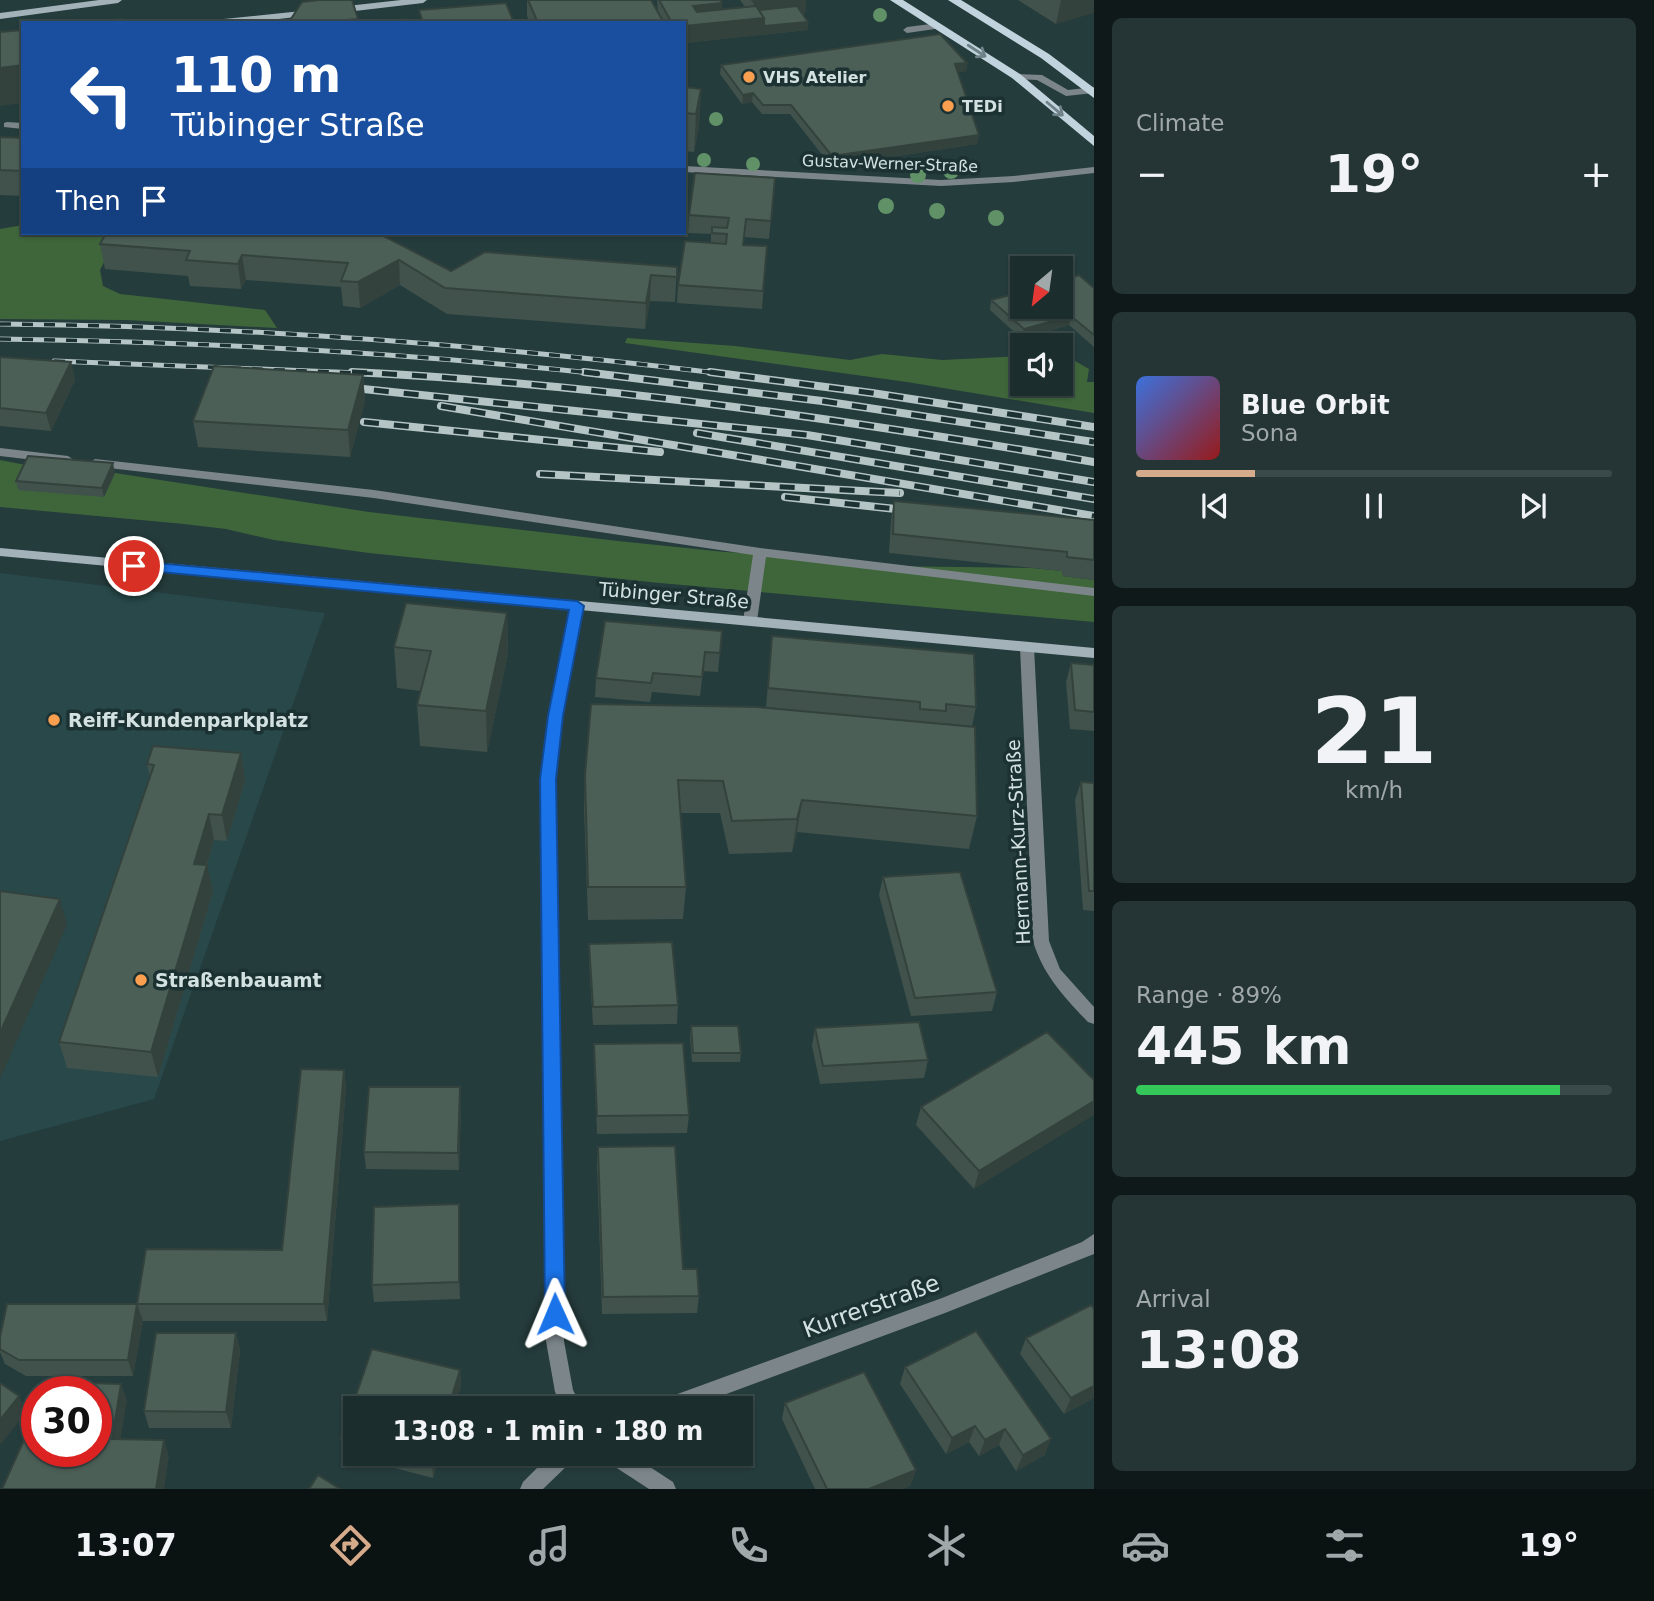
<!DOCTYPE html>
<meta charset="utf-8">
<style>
:root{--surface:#1c2d2d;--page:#253535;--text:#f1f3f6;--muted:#a0a8aa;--line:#3a4949;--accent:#d6ab8b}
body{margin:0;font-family:"DejaVu Sans",sans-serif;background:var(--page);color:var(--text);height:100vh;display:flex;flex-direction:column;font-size:26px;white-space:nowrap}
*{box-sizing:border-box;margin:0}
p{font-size:23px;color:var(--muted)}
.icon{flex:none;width:38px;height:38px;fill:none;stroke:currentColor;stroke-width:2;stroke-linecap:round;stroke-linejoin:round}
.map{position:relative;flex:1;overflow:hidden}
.details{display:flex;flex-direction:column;gap:18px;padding:18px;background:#0f1919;width:560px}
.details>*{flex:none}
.hud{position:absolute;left:21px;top:21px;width:665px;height:214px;border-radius:0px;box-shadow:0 2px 5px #0004,0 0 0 2px var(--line);background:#1a4fa0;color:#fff;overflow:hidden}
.needle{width:46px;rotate:209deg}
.controls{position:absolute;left:1010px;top:256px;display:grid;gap:14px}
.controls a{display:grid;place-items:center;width:63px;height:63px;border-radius:0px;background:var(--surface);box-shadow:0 2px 5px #0004,0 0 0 2px var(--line);font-size:35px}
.speed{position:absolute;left:21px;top:1376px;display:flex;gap:14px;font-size:35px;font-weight:700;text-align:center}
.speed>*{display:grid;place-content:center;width:91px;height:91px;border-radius:50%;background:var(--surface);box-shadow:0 2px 5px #0004,0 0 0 2px var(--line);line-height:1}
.speed .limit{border:10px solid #d22;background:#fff;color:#111}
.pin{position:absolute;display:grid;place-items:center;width:60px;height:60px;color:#fff;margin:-30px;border:4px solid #fff;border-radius:50%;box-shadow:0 2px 7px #0007}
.me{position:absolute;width:77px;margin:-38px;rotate:359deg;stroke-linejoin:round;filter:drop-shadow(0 0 5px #0008)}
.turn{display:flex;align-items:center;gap:24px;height:147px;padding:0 35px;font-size:32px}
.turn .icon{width:91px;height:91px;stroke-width:2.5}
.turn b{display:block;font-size:49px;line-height:60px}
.then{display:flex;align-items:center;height:66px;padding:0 35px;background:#0003;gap:14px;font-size:26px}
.big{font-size:52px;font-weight:700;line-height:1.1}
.details .widget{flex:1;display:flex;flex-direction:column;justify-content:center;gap:10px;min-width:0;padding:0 24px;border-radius:10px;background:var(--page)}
.details .dial{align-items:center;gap:0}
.dial b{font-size:91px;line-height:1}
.song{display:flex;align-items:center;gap:21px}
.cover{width:84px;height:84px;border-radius:10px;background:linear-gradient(135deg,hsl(220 70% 55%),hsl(0 70% 35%))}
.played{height:7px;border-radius:4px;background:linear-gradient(90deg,var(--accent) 25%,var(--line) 25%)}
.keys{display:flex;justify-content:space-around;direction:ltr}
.heat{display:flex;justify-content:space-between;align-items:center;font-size:38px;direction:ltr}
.charge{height:10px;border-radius:5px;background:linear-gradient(90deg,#34c759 89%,var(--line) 0)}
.trip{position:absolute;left:343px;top:1396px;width:410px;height:70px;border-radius:0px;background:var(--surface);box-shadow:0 2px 5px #0004,0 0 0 2px var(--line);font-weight:700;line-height:70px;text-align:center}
.menu{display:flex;height:112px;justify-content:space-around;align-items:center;background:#0b1212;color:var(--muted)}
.menu .icon{width:49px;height:49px}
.menu .current{color:var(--accent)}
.menu b{font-size:32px;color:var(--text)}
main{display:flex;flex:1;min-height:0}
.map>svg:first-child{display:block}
.built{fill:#284849}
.green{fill:#3f663b}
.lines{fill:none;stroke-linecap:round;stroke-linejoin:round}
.lane{fill:#7c868a;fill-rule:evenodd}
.street{fill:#7c868a;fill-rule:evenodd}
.secondary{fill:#a3b2b9;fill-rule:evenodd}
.primary{fill:#c1d4dd;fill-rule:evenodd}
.rail-far1-casing{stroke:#b5c4c4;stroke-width:5}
.rail-casing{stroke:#b5c4c4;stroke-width:8}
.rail-far1{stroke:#1b3132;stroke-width:3.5;stroke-dasharray:11;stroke-linecap:butt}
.rail{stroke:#1b3132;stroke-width:5;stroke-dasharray:15;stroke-linecap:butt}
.tree{fill:#609167}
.wall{fill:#40524b}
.shaded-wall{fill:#34423d}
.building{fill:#4b5f57;stroke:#34423d;stroke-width:2}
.oneway{stroke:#6e8288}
.route{fill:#1a73e8;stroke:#114b97;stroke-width:2}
.poi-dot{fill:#fa9f4f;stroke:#1b3132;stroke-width:2.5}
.labels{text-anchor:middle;stroke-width:7;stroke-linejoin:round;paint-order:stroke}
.far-poi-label{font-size:16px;font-weight:bold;fill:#d3e1e1;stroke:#1b3132;text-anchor:start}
.far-street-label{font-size:16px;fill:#d3e1e1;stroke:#1b3132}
.street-label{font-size:19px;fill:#d3e1e1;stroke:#1b3132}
.poi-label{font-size:19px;font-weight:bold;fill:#d3e1e1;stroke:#1b3132;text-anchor:start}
.near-street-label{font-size:23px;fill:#d3e1e1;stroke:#1b3132}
</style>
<main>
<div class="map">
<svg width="1094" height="1489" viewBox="0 0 1094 1489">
<rect width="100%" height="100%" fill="#253c3c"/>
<path class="built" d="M0 573 325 613 154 1099 0 1141Z"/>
<path class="green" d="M23 225V233H119L100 270 103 286 120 294 265 310 277 328 126 320 0 319V229Z
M627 338 735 346 850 360 882 354 942 360 1022 356V383H1060L1061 356 1068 357 1089 369 1087 382H1094V413L907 382 625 343Z
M0 460 31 466 115 473 369 512 618 541 725 552 843 558 878 566 1032 568 1062 571 1063 576 1094 580V622L660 583 369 553 274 540 226 529 184 524 0 507Z"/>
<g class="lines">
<path class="lane" d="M939 23 943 26 942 28 907 33 903 30 907 27Z
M1013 74 1042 75 1068 90 1094 87V93L1066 96 1037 80 1016 79 1013 78Z
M0 448 68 456 74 460 68 464 0 456Z
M95 459 374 490 760 548 1094 588V596L766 557 757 621 750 625 743 621 753 555 374 498 91 466 89 463Z"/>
<path class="street" d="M7 122 23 123V129L4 127V123Z
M684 166 941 180 1014 176 1094 167V173L1014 182 941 186 684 172Z
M577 602 584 606 562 716 555 779 564 1341 573 1390 583 1409H564L555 1392 546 1341 541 779 548 716 570 606Z
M1027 642 1034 647 1049 941 1060 969 1094 1007V1024L1088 1022C1064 997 1043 975 1033 941L1020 647Z
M1094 1234V1254L945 1313 686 1409H652L654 1403 661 1400 942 1298 1082 1242Z
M551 1454H574L572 1461 543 1489H520L523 1482Z
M604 1454H630L673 1482 676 1489H649L606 1461Z"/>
<path class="secondary" d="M99 0H122L118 3 0 19V13Z
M401 0H427L423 3 338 13 334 10 338 7Z
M311 10 315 13 314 15 242 23H210L214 20Z
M0 548 1094 648V658L0 556Z"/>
<path class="primary" d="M890 0H903L1020 74 1094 136V146L1012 78Z
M948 0H961L1049 54 1094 88V98L1041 58Z"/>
<g class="rail-far1-casing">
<path id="rail-far1" d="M0 324C242 326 485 345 725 374
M0 339C201 342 400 352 600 374
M54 361 385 374"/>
</g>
<g class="rail-casing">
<path id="rail" d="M352 372C602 384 848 420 1094 462
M584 372 822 401 1094 442
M710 372 872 393 1094 427
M344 387 807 435 1094 482
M441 406 1094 516
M364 422 660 452
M697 433 1094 499
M540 474 900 493
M785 497 914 511"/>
</g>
<use href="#rail-far1" class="rail-far1"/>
<use href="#rail" class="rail"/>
</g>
<g class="tree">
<circle cx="880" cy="15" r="7"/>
<circle cx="716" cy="119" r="7"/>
<circle cx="704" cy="160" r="7"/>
<circle cx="753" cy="164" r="7"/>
<circle cx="951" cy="171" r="8"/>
<circle cx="918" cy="175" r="8"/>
<circle cx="886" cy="206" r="8"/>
<circle cx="937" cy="211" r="8"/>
<circle cx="996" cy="218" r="8"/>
</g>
<path class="wall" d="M527 0 658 12 657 0H720L722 3V10L745 7 740 0H806L805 14H803L808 30 684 43V23H530L527 16Z
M1018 0H1094L1056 24Z
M358 19V23L289 22Z
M967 63 966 71 958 72 979 135 977 144 831 166 790 114H762L752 102 742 104 720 74 721 65Z
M684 87 701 89 699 126 694 152 684 151Z
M0 137 23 138V196L0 195Z
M775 178 769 239 744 237 743 245 767 246 762 309 677 303 678 285 711 243V234L688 233 689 215Z
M378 233 451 271 677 267 675 302 650 301 645 329 447 314 400 285 360 308 343 306 341 287 246 280 241 289 190 286 188 276 105 269 100 244Z
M1094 288V347L1069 325 1022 339 990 310 991 300Z
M0 357 71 362 75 380 51 431 0 426Z
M363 375 365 401 350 457 198 447 193 421Z
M115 473 104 497 18 490 16 481Z
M894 501 1094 520V580L1063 576 1062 571 889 553 891 520Z
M507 613 508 654 487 752 420 746 417 705 421 691 397 688 394 647Z
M722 631 718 672 703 671 700 696 652 692 650 702 595 697 596 678Z
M772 636 976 707 972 726 943 723V724L977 816 969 849 797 832 792 852 729 854 720 813H680L686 887 683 919 588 920 584 808 585 775 916 722 766 707Z
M1071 663 1094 665V731L1070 729 1066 682Z
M241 753 245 780 227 841 214 840 207 865 213 891 158 1077 67 1068 59 1042 150 777 147 764Z
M1081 782 1094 783V911L1083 910 1075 800Z
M883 877 997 992 992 1011 911 1016 879 895Z
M589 944 678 1005 677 1024 593 1025 589 962Z
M691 1026 741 1053 740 1062H692L690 1036Z
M815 1028 928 1060 924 1078 820 1084 812 1046Z
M1047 1032 974 1189 916 1125 921 1107Z
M594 1044 689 1115 687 1133 597 1134 594 1062Z
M344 1070 346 1088 327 1321H143L133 1376H26L5 1364 0 1352V1337L137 1304 282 1250Z
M461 1105 459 1170 366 1169 364 1152Z
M598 1147 699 1296 697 1313 602 1314 597 1164Z
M460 1221V1299L374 1302 372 1285Z
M236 1333 240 1350 231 1428H149L144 1411Z
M1026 1338 1094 1398 1064 1414 1020 1354Z
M372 1349 460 1370 461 1386 454 1409H355V1454H440L433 1478 344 1455 341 1439Z
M905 1367 1045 1455 1016 1471 999 1445 979 1456 969 1442 946 1454 900 1384Z
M785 1403 916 1470 910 1486 903 1489H815L782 1419Z"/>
<path class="shaded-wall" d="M776 0H806L805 14 759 18 753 10 754 2Z
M1061 0H1094V13L1056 24Z
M722 3 721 20 692 23 693 6Z
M764 18 808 22V30L684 43V26Z
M967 63 966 71 954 73 955 64Z
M23 65V103L0 106V68Z
M701 89 699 126 694 152 696 114Z
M753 93 752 102 742 104 743 95Z
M979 135 977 144 831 166 832 156Z
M242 255 246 280 241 289 238 264Z
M399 260 400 285 360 308 358 282Z
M651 275 650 301 645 329 646 303Z
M1071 316 1069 325 1022 339 1024 329Z
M71 362 75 380 51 431 46 413Z
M363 375 365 401 350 457 348 430Z
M113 463 115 473 104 497 102 488Z
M507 613 508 654 487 752 486 711Z
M241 753 245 780 227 841 222 815Z
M802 800 797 832 792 852 797 819Z
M209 814 214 840 199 890 194 864Z
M207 865 213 891 158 1077 151 1052Z
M60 899 67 925 0 1079V1033Z
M344 1070 346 1088 327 1321 324 1304Z
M460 1087 461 1105 459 1170 458 1153Z
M1094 1101V1115L974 1189 979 1171Z
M459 1204 460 1221V1299L459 1282Z
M137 1304 143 1321 133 1376 128 1360Z
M236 1333 240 1350 231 1428 226 1412Z
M460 1370 461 1386 454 1409H448Z
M121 1384 127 1400 118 1455 112 1439Z
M1094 1386V1398L1064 1414 1071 1398Z
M19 1396 26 1413 0 1445V1420Z
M975 1426 969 1442 946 1454 952 1438Z
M1005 1429 999 1445 979 1456 985 1440Z
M1051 1439 1045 1455 1016 1471 1023 1455Z
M164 1440 169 1456 164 1489H156Z
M434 1454H440L433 1478 432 1462Z
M916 1470 910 1486 903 1489H869Z"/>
<path class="building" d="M319 0H352L358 19 315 23 289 22 302 2Z
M528 0H651L664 23H538Z
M659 0H720L722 3 693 6 697 12 756 6 764 18 684 26V23H672Z
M752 0H776L754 2Z
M506 3 514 23H423L419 10Z
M797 6 808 22 764 26V18L759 10Z
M122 19 119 23H85Z
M405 19 406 23H371Z
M23 30V65L0 68V32Z
M940 34 967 63 955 64 979 135 832 156 791 105H763L753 93 743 95 721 65Z
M684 87 701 89 696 114 684 113Z
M0 137 23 138V171L0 170Z
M695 173 775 178 771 221 746 219 743 245 767 246 763 291 678 285 685 241 726 244 727 234 712 233V227L727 228 729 218 689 215Z
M106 233H378L451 271 485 252 677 267V277L651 275 646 303 445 288 399 260 358 282 341 281 348 263 242 255 238 264 186 260 190 251 100 244Z
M1079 275 1094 288V335L1071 316 1024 329 991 300 1022 292V306H1060V281Z
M0 357 71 362 46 413 0 408Z
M214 366 363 375 348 430 193 421Z
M28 456 113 463 102 488 16 481Z
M894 501 1094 520V560L1067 557V552L893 534Z
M406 603 507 613 486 711 417 705 431 651 394 647Z
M605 621 722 631 720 653 705 652 702 677 653 673 651 683 596 678Z
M772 636 974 654 976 707 946 704V711L920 709V702L768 688Z
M1071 663 1094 665V712L1075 710Z
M591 704 757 707 975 727 977 816 802 800 797 819 732 821 723 781 678 780 686 887H588L585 775Z
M153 746 241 753 222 815 209 814 194 864 207 865 151 1052 59 1042 154 765 147 764Z
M1081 782 1094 783V891H1089Z
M960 872 997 992 915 998 883 877Z
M0 891 60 899 0 1033Z
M672 942 678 1005 593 1007 589 944Z
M919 1022 928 1060 823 1066 815 1028Z
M691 1026H738L741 1053H693Z
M1047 1032 1094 1080V1101L979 1171 921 1107Z
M683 1043 689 1115 597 1116 594 1044Z
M301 1069 344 1070 324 1304H137L146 1249 282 1250Z
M369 1087H460L458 1153 364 1152Z
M675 1146 683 1269H697L699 1296 603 1297 598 1147Z
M459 1204V1282L372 1285 374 1207Z
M7 1304H137L128 1360H19L0 1349V1337Z
M1091 1305 1094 1309V1386L1071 1398 1026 1338Z
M976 1331 1051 1439 1023 1455 1005 1429 985 1440 975 1426 952 1438 905 1367Z
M156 1333H236L226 1412 144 1411Z
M372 1349 460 1370 448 1409H355V1442L341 1439Z
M864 1372 916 1470 869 1489H827L785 1403Z
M49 1382 121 1384 112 1439 164 1440 156 1489H2L37 1411V1451H96V1391H45Z
M0 1383 19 1396 0 1420Z
M400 1454H434L432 1462Z
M318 1475 340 1489H309Z"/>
<defs><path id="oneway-shaft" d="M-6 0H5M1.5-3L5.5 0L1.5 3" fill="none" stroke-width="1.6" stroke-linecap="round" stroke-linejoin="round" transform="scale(1.75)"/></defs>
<g class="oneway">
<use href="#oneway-shaft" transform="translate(977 51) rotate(33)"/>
<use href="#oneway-shaft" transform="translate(1055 109) rotate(40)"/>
</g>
<path class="route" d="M134 561 577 601 584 606 563 716 556 779 565 1314 562 1321 555 1323 548 1321 545 1314 540 779 548 716 569 610 128 569 126 566 128 562Z"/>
<g class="poi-dot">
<circle cx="749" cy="77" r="7"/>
<circle cx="948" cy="106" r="7"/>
<circle cx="54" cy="720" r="7"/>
<circle cx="141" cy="980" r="7"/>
</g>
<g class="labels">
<g class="far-poi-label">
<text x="763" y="83">VHS Atelier</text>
<text x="962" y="112">TEDi</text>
</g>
<g class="far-street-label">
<text transform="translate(890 163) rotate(2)" y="6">Gustav-Werner-Straße</text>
</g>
<g class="street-label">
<text transform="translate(674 595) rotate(5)" y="7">Tübinger Straße</text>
<text transform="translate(1018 842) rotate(-93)" y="7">Hermann-Kurz-Straße</text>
</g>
<g class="poi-label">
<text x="68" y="727">Reiff-Kundenparkplatz</text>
<text x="155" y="987">Straßenbauamt</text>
</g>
<g class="near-street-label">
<text transform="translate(871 1306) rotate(-20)" y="8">Kurrerstraße</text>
</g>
</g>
</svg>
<div class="controls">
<a><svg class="needle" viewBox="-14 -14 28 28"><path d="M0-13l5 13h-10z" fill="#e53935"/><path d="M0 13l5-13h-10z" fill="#a0a8aa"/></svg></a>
<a><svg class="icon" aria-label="sound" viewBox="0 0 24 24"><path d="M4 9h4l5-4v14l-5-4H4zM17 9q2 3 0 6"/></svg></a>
</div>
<div class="speed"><div class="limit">30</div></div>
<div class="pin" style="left:134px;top:566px;background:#d93025"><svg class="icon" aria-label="arrive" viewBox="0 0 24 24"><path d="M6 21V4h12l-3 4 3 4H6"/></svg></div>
<svg class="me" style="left:555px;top:1314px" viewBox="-20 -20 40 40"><path d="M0-17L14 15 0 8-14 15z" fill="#1a73e8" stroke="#fff" stroke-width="4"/></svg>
<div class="trip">13:08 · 1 min · 180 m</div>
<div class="hud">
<div class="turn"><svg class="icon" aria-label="left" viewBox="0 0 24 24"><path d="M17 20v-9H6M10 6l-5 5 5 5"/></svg><div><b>110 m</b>Tübinger Straße</div></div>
<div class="then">Then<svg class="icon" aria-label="arrive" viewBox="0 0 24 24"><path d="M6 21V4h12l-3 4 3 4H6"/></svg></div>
</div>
</div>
<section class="details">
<div class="widget"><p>Climate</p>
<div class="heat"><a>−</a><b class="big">19°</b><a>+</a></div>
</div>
<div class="widget">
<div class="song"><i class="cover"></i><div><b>Blue Orbit</b><p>Sona</p></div></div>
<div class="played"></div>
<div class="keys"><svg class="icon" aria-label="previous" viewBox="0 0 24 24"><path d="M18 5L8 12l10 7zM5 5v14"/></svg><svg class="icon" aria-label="pause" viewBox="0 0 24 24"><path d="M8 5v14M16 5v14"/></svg><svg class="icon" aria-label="next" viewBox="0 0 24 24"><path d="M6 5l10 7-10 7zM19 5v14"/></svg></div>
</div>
<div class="widget dial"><b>21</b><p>km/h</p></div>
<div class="widget"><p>Range · 89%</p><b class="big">445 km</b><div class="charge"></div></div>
<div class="widget"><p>Arrival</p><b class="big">13:08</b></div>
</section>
</main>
<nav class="menu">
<b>13:07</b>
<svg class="icon current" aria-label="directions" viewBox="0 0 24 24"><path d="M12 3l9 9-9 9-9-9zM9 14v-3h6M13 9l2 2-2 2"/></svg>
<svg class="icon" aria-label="music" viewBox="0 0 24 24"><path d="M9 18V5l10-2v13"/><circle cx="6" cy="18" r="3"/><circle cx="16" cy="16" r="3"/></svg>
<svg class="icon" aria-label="phone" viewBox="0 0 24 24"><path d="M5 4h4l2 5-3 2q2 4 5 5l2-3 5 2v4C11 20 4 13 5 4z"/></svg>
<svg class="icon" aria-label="climate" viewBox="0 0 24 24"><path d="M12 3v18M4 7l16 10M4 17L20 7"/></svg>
<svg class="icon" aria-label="car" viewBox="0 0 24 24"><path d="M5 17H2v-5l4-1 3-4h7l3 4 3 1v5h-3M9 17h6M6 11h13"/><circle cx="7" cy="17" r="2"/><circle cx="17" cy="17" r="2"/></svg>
<svg class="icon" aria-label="filters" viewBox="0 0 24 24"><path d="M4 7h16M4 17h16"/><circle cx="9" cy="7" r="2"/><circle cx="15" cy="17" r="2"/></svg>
<b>19°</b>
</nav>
